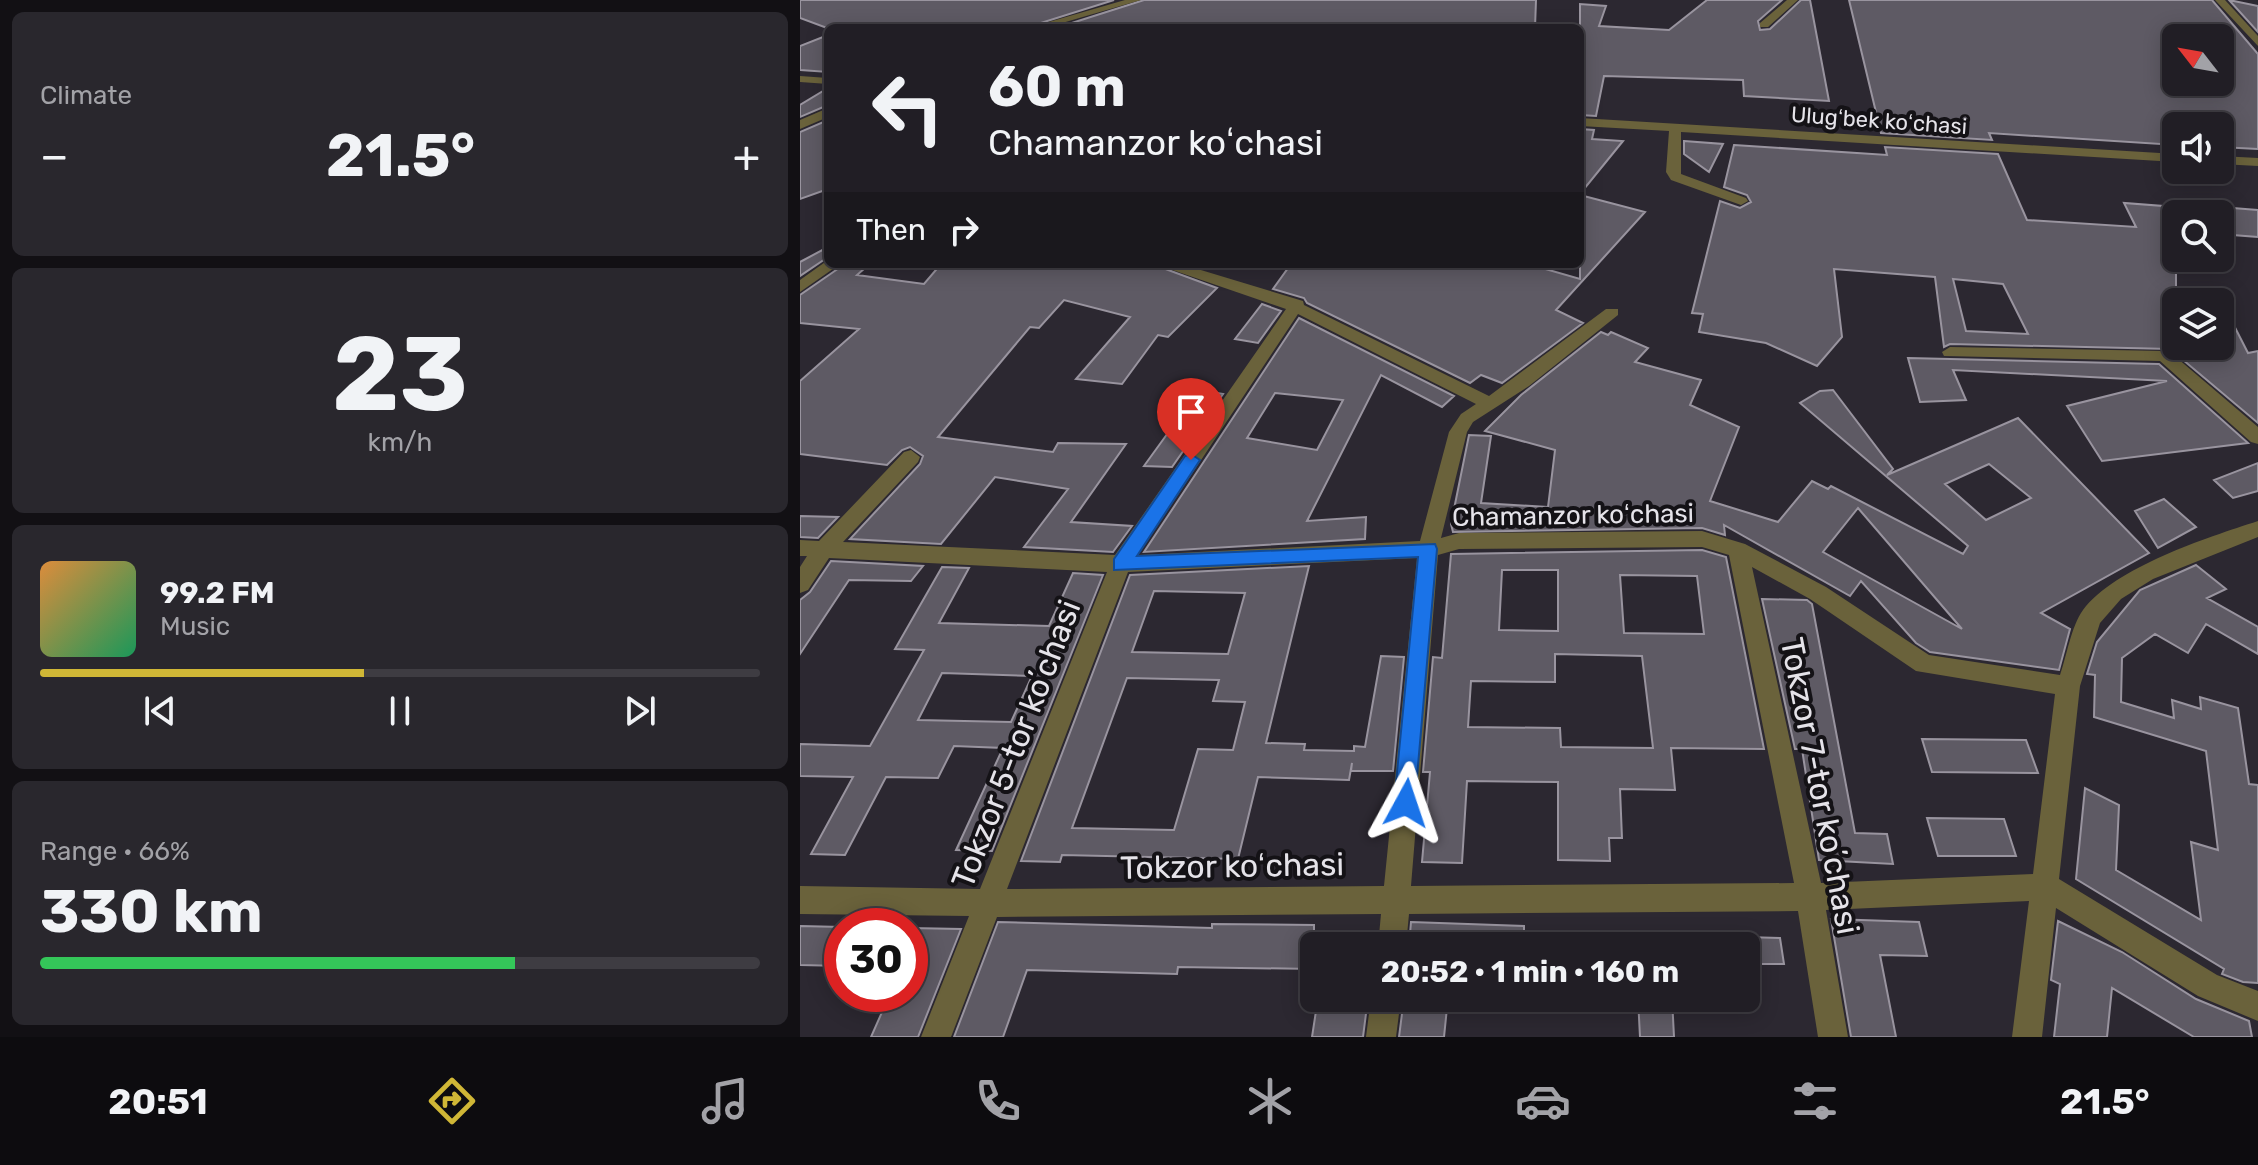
<!DOCTYPE html>
<meta charset="utf-8">
<style>
:root{--surface:#211e25;--page:#29272d;--text:#f1f3f6;--muted:#a2a2a7;--line:#3e3c42;--accent:#d0b736}
body{margin:0;font-family:Rubik,sans-serif;background:var(--page);color:var(--text);height:100vh;display:flex;flex-direction:column;font-size:30px;white-space:nowrap}
*{box-sizing:border-box;margin:0}
p{font-size:26px;color:var(--muted)}
.icon{flex:none;width:44px;height:44px;fill:none;stroke:currentColor;stroke-width:2;stroke-linecap:round;stroke-linejoin:round}
.map{position:relative;flex:1;overflow:hidden}
.details{display:flex;flex-direction:column;gap:12px;padding:12px;background:#121014;width:800px}
.details>*{flex:none}
.banner{position:absolute;left:24px;top:24px;width:760px;height:244px;border-radius:12px;box-shadow:0 4px 20px #0003,0 0 0 2px var(--line);background:#211e25;color:var(--text);overflow:hidden}
.needle{width:52px;rotate:301deg}
.buttons{position:absolute;left:1362px;top:24px;display:grid;gap:16px}
.buttons a{display:grid;place-items:center;width:72px;height:72px;border-radius:12px;background:var(--surface);box-shadow:0 4px 20px #0003,0 0 0 2px var(--line);font-size:40px}
.speed{position:absolute;left:24px;top:908px;display:flex;gap:16px;font-size:40px;font-weight:700;text-align:center}
.speed>*{display:grid;place-content:center;width:104px;height:104px;border-radius:50%;background:var(--surface);box-shadow:0 4px 20px #0003,0 0 0 2px var(--line);line-height:1}
.speed .limit{border:12px solid #d22;background:#fff;color:#111}
.pin{position:absolute;display:grid;place-items:center;width:68px;height:68px;color:#fff;margin:-82px -34px;border-radius:50% 50% 50% 0;rotate:-45deg;box-shadow:0 0 8px #0007}
.pin .icon{rotate:45deg}
.me{position:absolute;width:88px;margin:-44px;rotate:5deg;stroke-linejoin:round;filter:drop-shadow(0 0 6px #0008)}
.turn{display:flex;align-items:center;gap:28px;height:168px;padding:0 32px;font-size:36px}
.turn .icon{width:104px;height:104px;stroke-width:2.5}
.turn b{display:block;font-size:56px;line-height:68px}
.then{display:flex;align-items:center;height:76px;padding:0 32px;background:#0003;gap:16px;font-size:30px}
.big{font-size:60px;font-weight:700;line-height:1.1}
.details .tile{flex:1;display:flex;flex-direction:column;justify-content:center;gap:12px;min-width:0;padding:0 28px;border-radius:12px;background:var(--page)}
.details .dial{align-items:center;gap:0}
.dial b{font-size:104px;line-height:1}
.song{display:flex;align-items:center;gap:24px}
.cover{width:96px;height:96px;border-radius:12px;background:linear-gradient(135deg,hsl(30 70% 55%),hsl(150 70% 35%))}
.played{height:8px;border-radius:4px;background:linear-gradient(90deg,var(--accent) 45%,var(--line) 45%)}
.keys{display:flex;justify-content:space-around;direction:ltr}
.heat{display:flex;justify-content:space-between;align-items:center;font-size:44px;direction:ltr}
.charge{height:12px;border-radius:6px;background:linear-gradient(90deg,#34c759 66%,var(--line) 0)}
.trip{position:absolute;left:500px;top:932px;width:460px;height:80px;border-radius:12px;background:var(--surface);box-shadow:0 4px 20px #0003,0 0 0 2px var(--line);font-weight:700;line-height:80px;text-align:center}
.dock{display:flex;height:128px;justify-content:space-around;align-items:center;background:#0d0c0f;color:var(--muted)}
.dock .icon{width:56px;height:56px}
.dock .active{color:var(--accent)}
.dock b{font-size:36px;color:var(--text)}
main{display:flex;flex:1;min-height:0}
.map>svg:first-child{display:block}
.building{fill:#5e5a64;stroke:#99949f;stroke-width:2;fill-rule:evenodd}
.lines{fill:none;stroke-linecap:round;stroke-linejoin:round}
.minor{fill:#6a623b;fill-rule:evenodd}
.route{fill:#1a73e8;stroke:#114b97;stroke-width:2}
.labels{text-anchor:middle;stroke-width:8;stroke-linejoin:round;paint-order:stroke}
.far-street-label{font-size:22px;fill:#e5e3e9;stroke:#141216}
.street-label{font-size:26px;fill:#e5e3e9;stroke:#141216}
.near-street-label{font-size:32px;fill:#e5e3e9;stroke:#141216}
</style>
<main>
<section class="details">
<div class="tile"><p>Climate</p>
<div class="heat"><a>−</a><b class="big">21.5°</b><a>+</a></div>
</div>
<div class="tile dial"><b>23</b><p>km/h</p></div>
<div class="tile">
<div class="song"><i class="cover"></i><div><b>99.2 FM</b><p>Music</p></div></div>
<div class="played"></div>
<div class="keys"><svg class="icon" aria-label="previous" viewBox="0 0 24 24"><path d="M18 5L8 12l10 7zM5 5v14"/></svg><svg class="icon" aria-label="pause" viewBox="0 0 24 24"><path d="M8 5v14M16 5v14"/></svg><svg class="icon" aria-label="next" viewBox="0 0 24 24"><path d="M6 5l10 7-10 7zM19 5v14"/></svg></div>
</div>
<div class="tile"><p>Range · 66%</p><b class="big">330 km</b><div class="charge"></div></div>
</section>
<div class="map">
<svg width="1458" height="1037" viewBox="0 0 1458 1037">
<rect width="100%" height="100%" fill="#2c2831"/>
<path class="building" d="M0 0H314L225 28H27L0 18Z
M344 0H736L735 28H256Z
M907 0H982L958 21 960 30 970 29 1001 0H1010L1029 101 944 96 943 80 804 76 796 116 780 115V4L806 6 799 26 869 30Z
M1049 0H1412L1458 54V149L1420 147V126H1376V145L1189 133 1192 140 1081 133ZM1376 38H1420V82H1376Z
M1429 0 1458 6V32Z
M28 35V72L0 70V46Z
M28 88V105L0 117V105Z
M28 120V189L0 199V132Z
M780 129 794 130 792 139 823 141 780 194Z
M884 141 923 144 909 172 884 154Z
M934 145 1087 155 1085 147 1198 154 1227 220 1336 227 1324 203 1376 207V346H1420V298L1448 353 1458 351V423L1370 349 1150 344 1144 347 1135 277 1034 269 1042 337 1017 366 966 343 899 332 903 314 892 313 920 201 940 208 951 202 947 195 924 187ZM1153 279 1203 284 1228 334 1166 331Z
M780 195 845 212 756 310 783 323 702 383 681 375 670 383 507 303 504 298 473 289 491 264H728L780 279Z
M1420 207 1458 210V237L1420 234Z
M28 247V257L0 276V262Z
M141 264H352L417 288 368 337 358 335 322 384 276 379 330 317 264 300 239 328 230 327 138 437 253 452 258 443 326 444 271 522 332 526 313 552 224 547 268 489 195 477 141 544 50 539 120 464 123 456 110 447 102 450 87 465 0 454V381L59 329 0 323V295L42 266 65 268 57 275 124 284Z
M462 304 481 311 458 343 435 339Z
M499 318 654 396 642 407 581 375 507 521 566 517 565 539 344 552ZM475 393 543 400 517 450 447 438Z
M801 332 808 335 811 332 848 348 835 362 901 380 890 405 939 427 910 501 978 522 1012 481 1028 489 1031 486 1163 554 1168 546 1000 403 1020 391 1033 390 1093 469 1087 475 1218 418 1349 553 1241 613 1270 629 1259 670 1130 652 1116 643 1061 581 1050 596 924 525 925 535 902 528 653 532 651 524 669 435 691 436 681 503 748 507 755 450 685 431 721 395ZM1189 464 1231 498 1186 520 1145 484ZM1058 508 1162 629 1023 552Z
M1108 358 1359 364 1448 443 1302 461 1267 406 1367 381 1153 370 1166 400 1120 402Z
M399 390 423 394 372 467 344 466Z
M1458 463V491L1433 498 1414 480Z
M1364 499 1396 527 1358 548 1335 511Z
M0 516 38 517 18 538 0 537Z
M902 550 926 557 964 749 871 748 875 790 820 789 822 838H809L810 861 758 860V782L667 781 662 863 622 862 630 772H623L633 657 642 658 651 554ZM702 570H758V631L699 630ZM820 575 897 576 904 634 824 633ZM755 654 842 656 853 748 761 747 760 728 668 727 671 681 755 682Z
M31 561 123 566 111 581 49 580 0 654V600L10 592Z
M1396 565 1426 589 1407 598 1458 627V654L1406 624 1388 653 1355 634 1322 658 1321 702 1374 718 1372 700 1401 709 1400 697 1438 708 1449 784 1458 785V983L1443 982 1422 974 1424 969 1276 879 1285 788 1319 805 1316 870 1401 920 1391 842 1418 850 1406 751 1294 717 1295 675 1287 674 1297 642 1340 590Z
M509 566 466 743 505 744 504 750 554 751V746L565 747 581 656 604 657 593 771H551L552 763 549 780 458 777 438 859 262 855 260 862 221 861 330 575ZM354 591 445 593 428 654 332 652ZM327 678 419 680 413 701 445 702 433 750 398 749 374 830 272 828Z
M142 567 169 568 139 623 249 626 273 573 303 575 192 851 156 850 203 748 154 746 138 778 86 777 45 855 11 854 53 777 0 776V744L70 746 124 650 95 649ZM142 673 232 676 211 722 118 720Z
M962 599 1007 600 1012 604 1055 833 1087 834 1093 864 1019 860 1002 749H995Z
M1122 739 1226 740 1238 773 1132 772Z
M1127 818 1204 819 1216 856H1138Z
M1031 919 1119 922 1127 956 1080 955 1096 1037H1051Z
M1258 921 1322 952 1396 999 1449 1021 1452 1037H1394L1312 988 1307 1037H1254L1260 984 1251 980Z
M198 922 412 928V924L514 925V969L378 967 377 974 227 970 203 1037H154Z
M611 922 724 926V946H609Z
M0 926 42 927V966L0 965Z
M110 928 161 929 118 1037H71L90 994H110Z
M946 937 980 938 984 964H946Z
M518 998H568L563 1037H512Z
M604 998H648L644 1037H599Z
M838 998H872L874 1037H840Z"/>
<g class="lines">
<path class="minor" d="M325 0H341L245 28H228Z
M987 0H998L968 27H960V23Z
M1415 0H1425L1458 36V46Z
M0 76 28 78V84L0 82Z
M28 108V117L0 129V120Z
M780 118 1376 154V162L881 132V174L946 198 948 201 941 205 871 180 866 172 869 131 780 126Z
M1420 156 1458 158V166L1420 164Z
M28 260V264H40L0 292V280Z
M355 264H381L503 301 504 305 689 396 806 309H818V315L729 386 673 422 667 432 641 538 659 533 902 531 945 544 1026 587 1129 655 1260 675C1267 655 1271 627 1283 610 1316 567 1406 538 1458 521V537L1353 579 1321 599 1300 623 1280 686 1259 879 1417 975 1458 991V1021L1398 996 1256 908 1242 1037H1212L1229 901 1026 910 1048 1037H1018L998 911 609 914 606 946H578L581 914 197 917 151 1037H121L169 916 0 914V886L180 889 307 572 29 558 8 590 0 593V567L7 556H0V540L19 541 104 452 111 450 120 457 118 462 43 542 315 555 486 309ZM498 314 676 404 661 414 649 432 620 541 338 555ZM902 547 929 555 994 883 611 886 638 555 659 549ZM617 558 584 886 207 889 328 572ZM952 567 1010 599 1116 671 1255 694 1233 874 1021 883Z
M1150 347 1364 351 1370 352 1458 427V444L1451 442 1360 361 1144 356 1142 352Z
M571 998H601L596 1037H566Z"/>
</g>
<path class="route" d="M391 454 400 460 337 556 635 544 637 549 614 811 606 814 598 811 594 803 618 557 314 570V559L385 456Z"/>
<g class="labels">
<g class="far-street-label">
<text transform="translate(1079 120) rotate(4)" y="8">Ulugʻbek koʻchasi</text>
</g>
<g class="street-label">
<text transform="translate(773 515) rotate(-1)" y="9">Chamanzor koʻchasi</text>
</g>
<g class="near-street-label">
<text transform="translate(216 744) rotate(-69)" y="11">Tokzor 5-tor koʼchasi</text>
<text transform="translate(1020 786) rotate(79)" y="11">Tokzor 7-tor koʼchasi</text>
<text transform="translate(432 866) rotate(-1)" y="11">Tokzor koʻchasi</text>
</g>
</g>
</svg>
<div class="buttons">
<a><svg class="needle" viewBox="-14 -14 28 28"><path d="M0-13l5 13h-10z" fill="#e53935"/><path d="M0 13l5-13h-10z" fill="#a2a2a7"/></svg></a>
<a><svg class="icon" aria-label="sound" viewBox="0 0 24 24"><path d="M4 9h4l5-4v14l-5-4H4zM17 9q2 3 0 6"/></svg></a>
<a><svg class="icon" aria-label="search" viewBox="0 0 24 24"><circle cx="10" cy="10" r="6"/><path d="M15 15l6 6"/></svg></a>
<a><svg class="icon" aria-label="layers" viewBox="0 0 24 24"><path d="M12 4l9 5-9 5-9-5zM3 14l9 5 9-5"/></svg></a>
</div>
<div class="speed"><div class="limit">30</div></div>
<div class="pin" style="left:391px;top:460px;background:#d93025"><svg class="icon" aria-label="arrive" viewBox="0 0 24 24"><path d="M6 21V4h12l-3 4 3 4H6"/></svg></div>
<svg class="me" style="left:606px;top:803px" viewBox="-20 -20 40 40"><path d="M0-17L14 15 0 8-14 15z" fill="#1a73e8" stroke="#fff" stroke-width="4"/></svg>
<div class="trip">20:52 · 1 min · 160 m</div>
<div class="banner">
<div class="turn"><svg class="icon" aria-label="left" viewBox="0 0 24 24"><path d="M17 20v-9H6M10 6l-5 5 5 5"/></svg><div><b>60 m</b>Chamanzor koʻchasi</div></div>
<div class="then">Then<svg class="icon" aria-label="right" viewBox="0 0 24 24"><path d="M7 20v-9h11M14 6l5 5-5 5"/></svg></div>
</div>
</div>
</main>
<nav class="dock">
<b>20:51</b>
<svg class="icon active" aria-label="directions" viewBox="0 0 24 24"><path d="M12 3l9 9-9 9-9-9zM9 14v-3h6M13 9l2 2-2 2"/></svg>
<svg class="icon" aria-label="music" viewBox="0 0 24 24"><path d="M9 18V5l10-2v13"/><circle cx="6" cy="18" r="3"/><circle cx="16" cy="16" r="3"/></svg>
<svg class="icon" aria-label="phone" viewBox="0 0 24 24"><path d="M5 4h4l2 5-3 2q2 4 5 5l2-3 5 2v4C11 20 4 13 5 4z"/></svg>
<svg class="icon" aria-label="climate" viewBox="0 0 24 24"><path d="M12 3v18M4 7l16 10M4 17L20 7"/></svg>
<svg class="icon" aria-label="car" viewBox="0 0 24 24"><path d="M5 17H2v-5l4-1 3-4h7l3 4 3 1v5h-3M9 17h6M6 11h13"/><circle cx="7" cy="17" r="2"/><circle cx="17" cy="17" r="2"/></svg>
<svg class="icon" aria-label="filters" viewBox="0 0 24 24"><path d="M4 7h16M4 17h16"/><circle cx="9" cy="7" r="2"/><circle cx="15" cy="17" r="2"/></svg>
<b>21.5°</b>
</nav>
